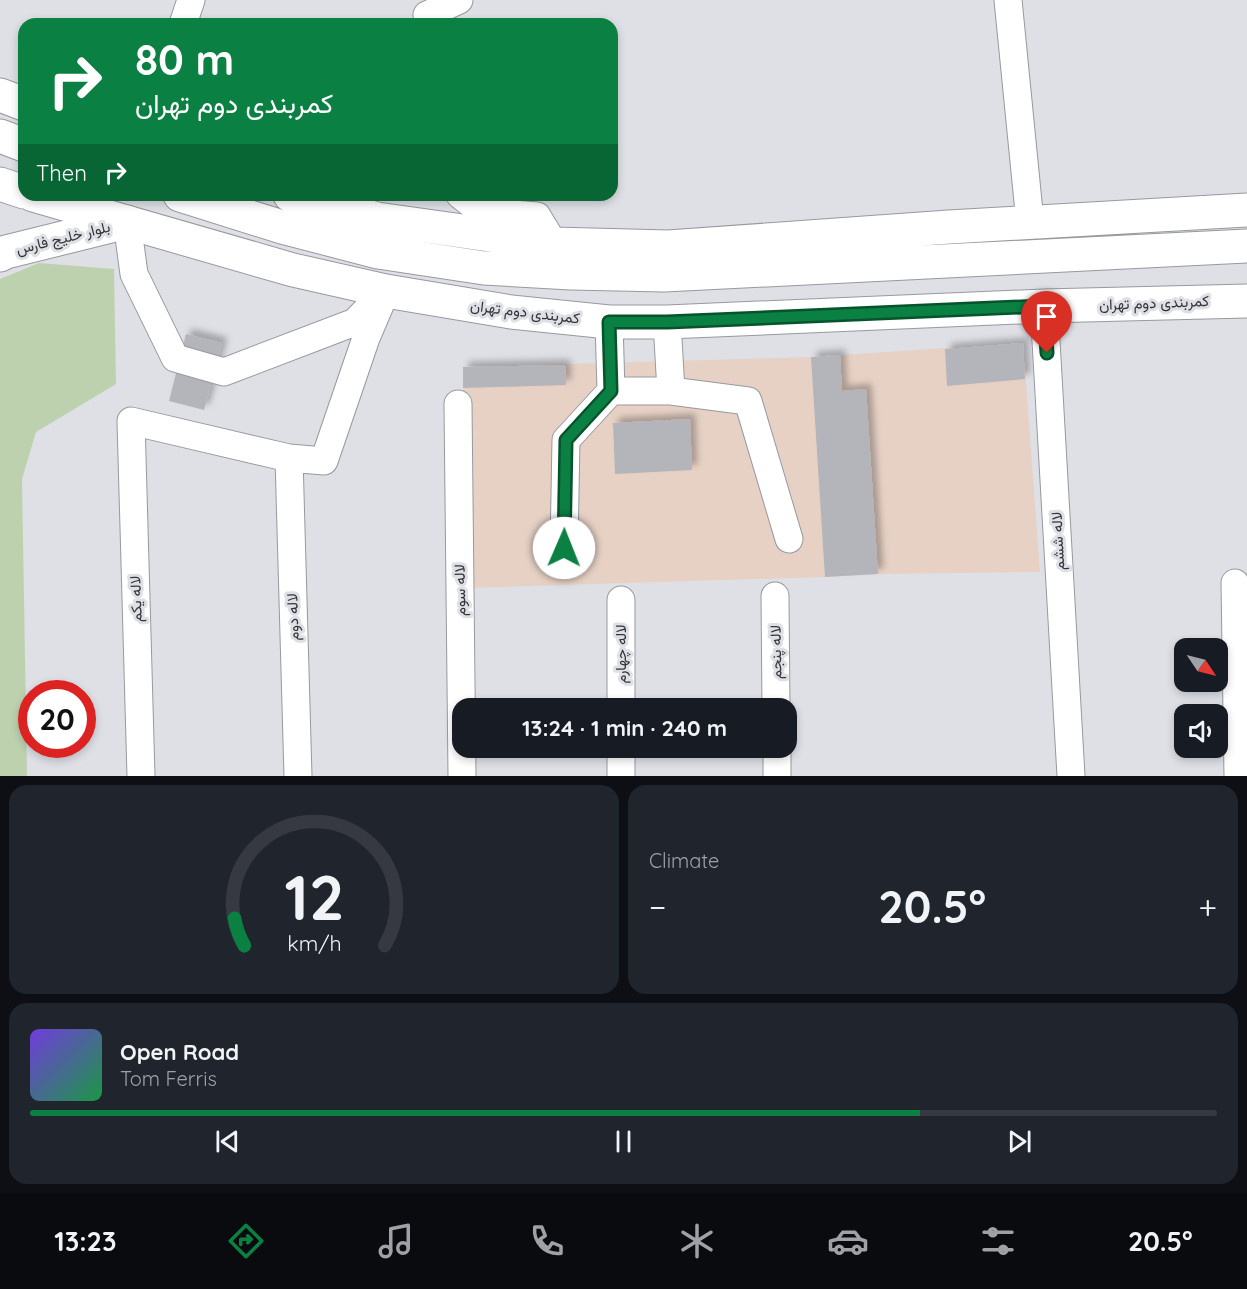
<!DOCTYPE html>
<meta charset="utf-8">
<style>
:root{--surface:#171b24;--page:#20242c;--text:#f1f3f6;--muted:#9ea1a6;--line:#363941;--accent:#0b8043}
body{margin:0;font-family:Quicksand,Vazirmatn,sans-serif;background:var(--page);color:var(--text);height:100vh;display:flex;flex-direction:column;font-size:22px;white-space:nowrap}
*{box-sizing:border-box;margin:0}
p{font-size:20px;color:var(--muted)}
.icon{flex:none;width:33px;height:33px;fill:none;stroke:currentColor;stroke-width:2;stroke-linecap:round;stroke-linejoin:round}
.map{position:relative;height:776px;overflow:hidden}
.drawer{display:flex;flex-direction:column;gap:9px;padding:9px;background:#0d0f14;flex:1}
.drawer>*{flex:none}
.guide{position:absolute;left:18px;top:18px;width:600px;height:183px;border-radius:18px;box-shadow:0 3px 9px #0003;background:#0b8043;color:#fff;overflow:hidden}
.needle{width:39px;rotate:125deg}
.buttons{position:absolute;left:1174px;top:638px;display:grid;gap:12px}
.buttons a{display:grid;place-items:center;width:54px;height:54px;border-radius:12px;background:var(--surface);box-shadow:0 3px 9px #0003;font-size:30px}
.speed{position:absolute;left:18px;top:680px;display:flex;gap:12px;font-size:30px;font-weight:700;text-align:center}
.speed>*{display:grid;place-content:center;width:78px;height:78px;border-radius:50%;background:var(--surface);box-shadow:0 3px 9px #0003;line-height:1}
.speed .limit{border:9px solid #d22;background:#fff;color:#111}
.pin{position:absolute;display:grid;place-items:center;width:51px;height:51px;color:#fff;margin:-62px -26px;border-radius:50% 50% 50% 0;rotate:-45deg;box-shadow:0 0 6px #0007}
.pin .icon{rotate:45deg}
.me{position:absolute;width:66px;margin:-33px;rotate:1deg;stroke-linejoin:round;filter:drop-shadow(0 0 4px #0008)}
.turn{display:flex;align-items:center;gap:21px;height:126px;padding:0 18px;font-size:27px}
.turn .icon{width:78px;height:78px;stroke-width:2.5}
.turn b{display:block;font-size:42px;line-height:51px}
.then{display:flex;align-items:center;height:57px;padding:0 18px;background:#0003;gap:12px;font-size:22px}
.big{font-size:45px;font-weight:700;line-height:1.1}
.drawer .widget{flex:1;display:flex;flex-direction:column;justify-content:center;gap:9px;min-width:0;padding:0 21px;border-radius:18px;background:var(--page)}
.drawer .dial{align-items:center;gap:0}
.dial svg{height:156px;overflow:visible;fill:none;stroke:var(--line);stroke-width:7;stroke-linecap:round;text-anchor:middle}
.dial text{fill:var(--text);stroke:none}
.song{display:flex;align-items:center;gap:18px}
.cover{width:72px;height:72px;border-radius:9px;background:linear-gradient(135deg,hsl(260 70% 55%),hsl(140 70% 35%))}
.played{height:6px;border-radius:3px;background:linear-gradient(90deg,var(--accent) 75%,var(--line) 75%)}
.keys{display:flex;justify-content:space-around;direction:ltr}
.heat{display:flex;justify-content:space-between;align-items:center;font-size:33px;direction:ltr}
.drawer .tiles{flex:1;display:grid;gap:9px;grid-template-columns:1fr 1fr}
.widget:last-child{grid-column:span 2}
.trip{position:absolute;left:452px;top:698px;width:345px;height:60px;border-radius:18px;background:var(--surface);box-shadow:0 3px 9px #0003;font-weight:700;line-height:60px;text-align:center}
.tab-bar{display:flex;height:96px;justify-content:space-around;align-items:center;background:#090b0e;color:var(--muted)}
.tab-bar .icon{width:42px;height:42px}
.tab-bar .on{color:var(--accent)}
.tab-bar b{font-size:27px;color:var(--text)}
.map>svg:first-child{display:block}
.industrial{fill:#e7d1c5}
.green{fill:#bdd1af}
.building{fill:#b3b5bb;filter:url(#shadow)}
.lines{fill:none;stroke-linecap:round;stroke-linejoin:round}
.minor-casing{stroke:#97999f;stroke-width:29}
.major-casing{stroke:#97999f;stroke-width:35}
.highway-casing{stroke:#97999f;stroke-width:35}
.minor{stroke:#fff;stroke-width:27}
.major{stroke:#fff;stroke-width:33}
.highway{stroke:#fff;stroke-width:33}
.route-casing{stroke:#07532c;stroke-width:15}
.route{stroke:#0b8043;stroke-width:10}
.labels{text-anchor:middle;stroke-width:6;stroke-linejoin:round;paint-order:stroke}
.street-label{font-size:15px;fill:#343538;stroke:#dee0e6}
</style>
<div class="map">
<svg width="1247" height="776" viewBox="0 0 1247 776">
<defs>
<filter id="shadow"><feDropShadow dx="5.5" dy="-5.5" stdDeviation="3" flood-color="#0004"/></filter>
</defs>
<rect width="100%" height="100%" fill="#dee0e6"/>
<path class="industrial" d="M1023 343 1040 572 878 574 825 577 465 588 463 367 811 357Z"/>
<path class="green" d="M39 263 114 269 116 384 36 432 22 479 27 776H0V279Z"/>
<path class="building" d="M186 334 222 343 204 410 169 401Z
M1023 343 1025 379 947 386 945 349Z
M840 355 842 391 866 389 878 574 825 577 811 357Z
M565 365 566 385 463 388V367Z
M690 419 692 470 615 474 613 423Z"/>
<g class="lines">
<g class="minor-casing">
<path id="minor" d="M1008 0 1030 222
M427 15 459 0
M183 24 191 0
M460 195 480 211 537 216 554 244
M127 222 134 274 175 358 224 372 355 322 378 298
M1044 306 1071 776
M609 322 611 391
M667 322 671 391
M458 404 462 776
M289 458 298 776
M564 547 566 440 611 391H671L748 401 789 539
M1235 583 1238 776
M775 596 776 708
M621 600V708
M621 747V776
M777 747V776
M141 776 131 421 289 458 324 461 366 338 386 291"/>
</g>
<g class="major-casing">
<path id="major" d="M0 255 6 252 127 222"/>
</g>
<g class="highway-casing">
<path id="highway" d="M0 95 24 104
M0 136 24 145
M0 184 24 192
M33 195 293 270 386 291 511 312 609 322H667L1044 306 1247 301
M180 195 282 227 378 252 484 268 571 273 664 275 1247 246
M290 195 377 219 554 244 668 247 949 227 1247 210"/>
</g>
<use href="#minor" class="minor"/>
<use href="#major" class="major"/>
<use href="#highway" class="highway"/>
</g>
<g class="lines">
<g class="route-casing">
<path id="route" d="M564 548 566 440 611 391 609 322H667L1044 306 1047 353"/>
</g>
<use href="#route" class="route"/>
</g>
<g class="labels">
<g class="street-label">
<text transform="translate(63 238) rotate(-14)" y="5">بلوار خلیج فارس</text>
<text transform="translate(1154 303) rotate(-2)" y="5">کمربندی دوم تهران</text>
<text transform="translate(525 312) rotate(7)" y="5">کمربندی دوم تهران</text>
<text transform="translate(1058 541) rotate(-93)" y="5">لاله ششم</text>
<text transform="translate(460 590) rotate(-91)" y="5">لاله سوم</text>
<text transform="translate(136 599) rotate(-92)" y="5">لاله یکم</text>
<text transform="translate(293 617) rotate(-92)" y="5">لاله دوم</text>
<text transform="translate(776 652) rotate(-91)" y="5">لاله پنجم</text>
<text transform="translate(621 654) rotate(-90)" y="5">لاله چهارم</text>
</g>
</g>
</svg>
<div class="buttons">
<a><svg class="needle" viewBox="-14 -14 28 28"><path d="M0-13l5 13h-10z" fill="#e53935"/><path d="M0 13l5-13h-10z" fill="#9ea1a6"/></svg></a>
<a><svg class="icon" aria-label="sound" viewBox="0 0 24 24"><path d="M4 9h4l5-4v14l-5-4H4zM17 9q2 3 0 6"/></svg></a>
</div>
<div class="speed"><div class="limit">20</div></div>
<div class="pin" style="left:1047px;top:353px;background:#d93025"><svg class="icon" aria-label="arrive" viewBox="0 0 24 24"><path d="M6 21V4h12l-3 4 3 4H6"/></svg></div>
<svg class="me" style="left:564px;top:548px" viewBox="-20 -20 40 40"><circle r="19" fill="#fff"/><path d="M0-13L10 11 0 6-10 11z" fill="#0b8043"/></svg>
<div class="trip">13:24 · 1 min · 240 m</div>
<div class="guide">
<div class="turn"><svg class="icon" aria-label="right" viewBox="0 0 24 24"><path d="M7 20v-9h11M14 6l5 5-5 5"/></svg><div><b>80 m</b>کمربندی دوم تهران</div></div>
<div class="then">Then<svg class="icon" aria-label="right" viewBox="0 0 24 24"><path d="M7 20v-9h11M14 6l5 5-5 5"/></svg></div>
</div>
</div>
<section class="drawer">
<div class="tiles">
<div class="widget dial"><svg viewBox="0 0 100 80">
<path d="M14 69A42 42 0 1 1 86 69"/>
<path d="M14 69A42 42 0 0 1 9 55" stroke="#0b8043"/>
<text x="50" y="56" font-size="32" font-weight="700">12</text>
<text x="50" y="72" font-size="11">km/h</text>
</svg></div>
<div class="widget"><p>Climate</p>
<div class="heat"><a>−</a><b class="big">20.5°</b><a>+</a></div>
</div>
<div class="widget">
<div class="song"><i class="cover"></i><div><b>Open Road</b><p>Tom Ferris</p></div></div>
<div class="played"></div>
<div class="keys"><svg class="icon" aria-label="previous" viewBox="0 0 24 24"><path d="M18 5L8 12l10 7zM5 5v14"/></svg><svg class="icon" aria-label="pause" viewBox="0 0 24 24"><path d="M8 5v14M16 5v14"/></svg><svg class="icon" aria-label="next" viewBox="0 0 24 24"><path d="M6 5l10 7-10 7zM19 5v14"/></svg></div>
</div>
</div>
</section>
<nav class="tab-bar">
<b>13:23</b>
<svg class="icon on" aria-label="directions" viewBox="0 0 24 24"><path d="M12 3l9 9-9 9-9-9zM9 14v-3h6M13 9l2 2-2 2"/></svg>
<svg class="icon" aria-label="music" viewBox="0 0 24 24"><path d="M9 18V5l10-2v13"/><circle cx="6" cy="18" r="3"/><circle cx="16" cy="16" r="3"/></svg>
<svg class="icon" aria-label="phone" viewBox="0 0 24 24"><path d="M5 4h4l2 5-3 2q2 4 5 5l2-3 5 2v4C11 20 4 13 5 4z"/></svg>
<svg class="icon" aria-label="climate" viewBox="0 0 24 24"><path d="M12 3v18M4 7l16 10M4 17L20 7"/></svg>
<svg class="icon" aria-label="car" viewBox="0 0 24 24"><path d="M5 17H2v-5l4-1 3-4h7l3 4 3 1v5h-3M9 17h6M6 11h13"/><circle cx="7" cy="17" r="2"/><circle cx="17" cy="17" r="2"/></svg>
<svg class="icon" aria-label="filters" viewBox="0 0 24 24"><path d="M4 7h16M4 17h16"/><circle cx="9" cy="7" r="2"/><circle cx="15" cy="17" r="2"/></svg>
<b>20.5°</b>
</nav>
